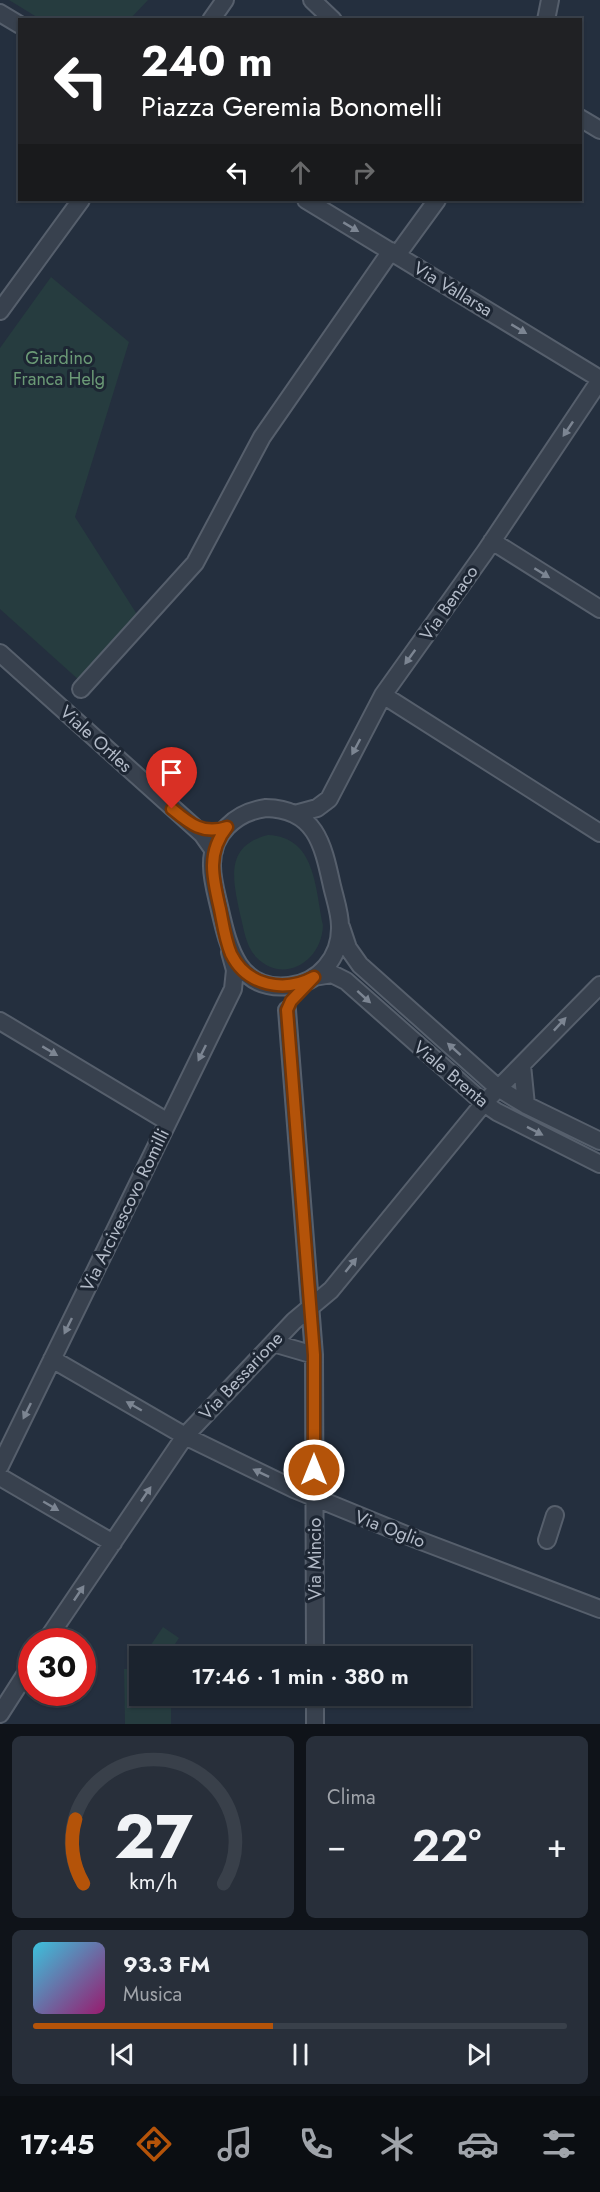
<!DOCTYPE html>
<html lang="it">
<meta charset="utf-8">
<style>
:root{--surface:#1b232e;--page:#282f3a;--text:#f1f3f6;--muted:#a0a4aa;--line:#39404a;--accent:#b45309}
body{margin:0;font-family:Jost,sans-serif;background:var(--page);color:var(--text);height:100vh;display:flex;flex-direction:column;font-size:22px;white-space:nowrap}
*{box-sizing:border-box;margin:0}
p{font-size:20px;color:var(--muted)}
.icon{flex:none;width:33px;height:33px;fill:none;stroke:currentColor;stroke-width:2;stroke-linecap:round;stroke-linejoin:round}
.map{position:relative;height:1724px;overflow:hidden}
.drawer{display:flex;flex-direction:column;gap:12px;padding:12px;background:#0f1319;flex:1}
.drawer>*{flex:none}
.banner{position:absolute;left:18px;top:18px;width:564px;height:183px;border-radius:0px;box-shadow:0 2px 4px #0004,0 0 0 2px var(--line);background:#202124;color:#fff;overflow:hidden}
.speed{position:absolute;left:18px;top:1628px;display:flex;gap:12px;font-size:30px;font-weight:700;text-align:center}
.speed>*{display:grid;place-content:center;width:78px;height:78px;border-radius:50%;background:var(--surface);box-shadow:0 2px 4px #0004,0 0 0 2px var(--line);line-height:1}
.speed .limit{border:9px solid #d22;background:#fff;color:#111}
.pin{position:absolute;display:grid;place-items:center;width:51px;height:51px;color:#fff;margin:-62px -26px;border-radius:50% 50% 50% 0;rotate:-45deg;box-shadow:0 0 6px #0007}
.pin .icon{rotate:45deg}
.me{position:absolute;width:66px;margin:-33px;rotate:0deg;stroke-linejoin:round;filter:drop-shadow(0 0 4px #0008)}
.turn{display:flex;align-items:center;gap:21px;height:126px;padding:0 24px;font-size:27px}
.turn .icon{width:78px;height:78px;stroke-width:2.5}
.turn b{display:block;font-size:42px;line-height:51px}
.lanes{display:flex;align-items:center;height:57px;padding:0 24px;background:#0003;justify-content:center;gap:30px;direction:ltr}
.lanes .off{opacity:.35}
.big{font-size:45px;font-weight:600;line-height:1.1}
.drawer .tile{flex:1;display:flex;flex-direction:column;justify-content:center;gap:9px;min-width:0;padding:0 21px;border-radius:9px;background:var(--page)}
.drawer .dial{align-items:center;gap:0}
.dial svg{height:156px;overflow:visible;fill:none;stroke:var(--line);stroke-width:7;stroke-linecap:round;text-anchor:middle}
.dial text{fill:var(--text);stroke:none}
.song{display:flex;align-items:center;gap:18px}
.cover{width:72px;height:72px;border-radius:9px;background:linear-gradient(135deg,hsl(190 70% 55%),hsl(320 70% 35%))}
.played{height:6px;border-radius:3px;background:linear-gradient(90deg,var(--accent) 45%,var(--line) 45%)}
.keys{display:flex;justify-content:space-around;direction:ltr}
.heat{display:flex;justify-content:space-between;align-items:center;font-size:33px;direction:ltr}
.drawer .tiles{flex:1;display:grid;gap:12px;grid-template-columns:1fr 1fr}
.tile:last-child{grid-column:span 2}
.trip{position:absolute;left:129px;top:1646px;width:342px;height:60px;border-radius:0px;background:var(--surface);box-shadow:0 2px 4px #0004,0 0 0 2px var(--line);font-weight:600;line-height:60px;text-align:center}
.tab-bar{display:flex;height:96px;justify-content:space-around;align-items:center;background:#0b0e12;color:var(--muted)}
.tab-bar .icon{width:42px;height:42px}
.tab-bar .active{color:var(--accent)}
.tab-bar b{font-size:27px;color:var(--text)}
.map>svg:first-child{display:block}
.green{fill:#263c3f}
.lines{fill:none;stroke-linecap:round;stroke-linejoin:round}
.minor-casing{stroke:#565f6c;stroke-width:20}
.minor{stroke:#38414e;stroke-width:16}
.oneway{fill:#7c8592}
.route-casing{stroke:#753606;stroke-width:15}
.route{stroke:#b45309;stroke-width:10}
.labels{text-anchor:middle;stroke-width:6;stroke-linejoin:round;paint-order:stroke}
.street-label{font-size:18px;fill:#b4bcc9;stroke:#1d2633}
.park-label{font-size:18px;fill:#6b9a76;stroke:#1d2633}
</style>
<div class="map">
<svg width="600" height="1724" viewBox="0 0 600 1724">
<rect width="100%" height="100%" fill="#242f3e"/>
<path class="green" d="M9 0H148L130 19H40Z
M51 277 129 342 75 517 138 616 80 681 0 609V348Z
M268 835C316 837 315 888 323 925 322 962 283 985 256 957 245 945 244 928 240 914 233 880 224 846 268 835Z
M163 1627 179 1638 167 1656H146L144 1655Z
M124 1669H139L140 1695H171V1724H125Z"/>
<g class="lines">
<g class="minor-casing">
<path id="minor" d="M312 0 333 20
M0 13 20 25
M211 20 225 0
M546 20 550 0
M580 118 600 130
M306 200 600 379
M397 255 437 200
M0 311 81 200
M492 541 600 609
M0 653 202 834 214 851
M81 689 195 563 262 437 391 251
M383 695 600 833
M266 808C316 809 323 845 332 886 335 899 340 913 340 926 341 957 319 983 289 986 237 992 228 945 219 906 216 893 212 879 212 866 211 834 236 812 266 808Z
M295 814 317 808 329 799 383 695 485 552 600 380
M341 927 348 948 360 965 498 1088 526 1105 600 1141
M314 977 332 974 346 981 484 1103 497 1112 600 1164
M287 1010 314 1355 315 1656
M0 1021 168 1122
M522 1065 526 1105
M273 1343 314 1355
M52 1359 185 1436 294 1489 416 1539 600 1609
M0 1466 233 989 235 970 230 952
M0 1477 113 1543
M547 1540 555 1515
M46 1641 185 1436 294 1321 331 1290 484 1103 600 985
M315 1695V1724
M0 1714 32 1664"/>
</g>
<use href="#minor" class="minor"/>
</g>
<defs><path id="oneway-solid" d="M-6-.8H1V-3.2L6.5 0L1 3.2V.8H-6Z" transform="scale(1.5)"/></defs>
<g class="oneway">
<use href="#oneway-solid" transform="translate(351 227) rotate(31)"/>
<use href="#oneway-solid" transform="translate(519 329) rotate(31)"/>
<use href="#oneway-solid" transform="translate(568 429) rotate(124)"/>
<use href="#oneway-solid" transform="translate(542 573) rotate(32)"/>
<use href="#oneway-solid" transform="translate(410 657) rotate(126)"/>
<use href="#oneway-solid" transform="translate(356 747) rotate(118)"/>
<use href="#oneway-solid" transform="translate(364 997) rotate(42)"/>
<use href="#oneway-solid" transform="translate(560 1024) rotate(-47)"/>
<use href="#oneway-solid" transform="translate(454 1049) rotate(-138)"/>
<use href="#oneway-solid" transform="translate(50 1051) rotate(31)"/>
<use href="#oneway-solid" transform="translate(202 1053) rotate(116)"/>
<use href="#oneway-solid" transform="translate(535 1131) rotate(27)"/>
<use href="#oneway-solid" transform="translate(351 1265) rotate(-51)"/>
<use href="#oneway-solid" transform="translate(68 1326) rotate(116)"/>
<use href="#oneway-solid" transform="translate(134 1406) rotate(-150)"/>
<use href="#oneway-solid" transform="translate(27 1411) rotate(116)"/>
<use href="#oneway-solid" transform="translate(261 1473) rotate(-154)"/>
<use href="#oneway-solid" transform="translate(146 1494) rotate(-56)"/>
<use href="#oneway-solid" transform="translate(51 1506) rotate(30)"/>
<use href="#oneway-solid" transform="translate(79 1593) rotate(-56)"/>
</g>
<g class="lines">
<g class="route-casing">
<path id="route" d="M172 809C190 824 203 835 227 827 206 853 213 879 220 909 223 924 225 940 231 954 247 986 284 993 314 977L291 1001 287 1010 314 1355V1470"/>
</g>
<use href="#route" class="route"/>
</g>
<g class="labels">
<g class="street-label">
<text transform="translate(453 289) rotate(31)" y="6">Via Vallarsa</text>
<text transform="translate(449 603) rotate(-55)" y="6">Via Benaco</text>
<text transform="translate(96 739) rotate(42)" y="6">Viale Ortles</text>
<text transform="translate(451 1074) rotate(40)" y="6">Viale Brenta</text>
<text transform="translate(125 1210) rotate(-64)" y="6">Via Arcivescovo Romilli</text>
<text transform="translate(241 1376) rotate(-47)" y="6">Via Bessarione</text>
<text transform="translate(390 1529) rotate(21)" y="6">Via Oglio</text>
<text transform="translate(315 1559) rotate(-90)" y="6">Via Mincio</text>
</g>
<g class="park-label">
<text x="59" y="364">Giardino<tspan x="59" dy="21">Franca Helg</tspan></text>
</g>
</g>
</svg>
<div class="speed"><div class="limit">30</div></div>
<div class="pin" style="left:172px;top:809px;background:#d93025"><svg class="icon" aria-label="arrive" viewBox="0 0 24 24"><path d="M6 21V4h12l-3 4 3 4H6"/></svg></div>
<svg class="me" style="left:314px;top:1470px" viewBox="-20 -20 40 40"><circle r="17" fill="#b45309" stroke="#fff" stroke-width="3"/><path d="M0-11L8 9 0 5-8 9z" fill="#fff"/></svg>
<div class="trip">17:46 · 1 min · 380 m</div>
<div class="banner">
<div class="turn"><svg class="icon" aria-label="left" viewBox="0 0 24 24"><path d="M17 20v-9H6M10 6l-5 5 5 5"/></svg><div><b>240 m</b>Piazza Geremia Bonomelli</div></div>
<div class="lanes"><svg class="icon" aria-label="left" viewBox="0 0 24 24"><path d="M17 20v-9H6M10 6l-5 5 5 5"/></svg><svg class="icon off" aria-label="ahead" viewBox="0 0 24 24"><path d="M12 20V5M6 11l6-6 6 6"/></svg><svg class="icon off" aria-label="right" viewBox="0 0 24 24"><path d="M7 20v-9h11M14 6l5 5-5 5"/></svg></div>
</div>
</div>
<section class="drawer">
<div class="tiles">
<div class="tile dial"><svg viewBox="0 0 100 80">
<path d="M14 69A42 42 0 1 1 86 69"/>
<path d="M14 69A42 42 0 0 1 10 36" stroke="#b45309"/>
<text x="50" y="56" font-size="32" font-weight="700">27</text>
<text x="50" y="72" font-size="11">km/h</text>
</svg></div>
<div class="tile"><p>Clima</p>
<div class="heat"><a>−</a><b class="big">22°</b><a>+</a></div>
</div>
<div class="tile">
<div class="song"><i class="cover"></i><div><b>93.3 FM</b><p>Musica</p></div></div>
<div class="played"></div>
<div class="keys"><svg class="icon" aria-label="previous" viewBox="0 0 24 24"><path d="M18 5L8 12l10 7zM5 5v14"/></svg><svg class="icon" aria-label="pause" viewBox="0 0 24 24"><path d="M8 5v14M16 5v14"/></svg><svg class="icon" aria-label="next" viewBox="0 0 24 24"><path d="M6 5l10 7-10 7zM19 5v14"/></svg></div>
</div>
</div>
</section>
<nav class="tab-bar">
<b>17:45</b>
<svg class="icon active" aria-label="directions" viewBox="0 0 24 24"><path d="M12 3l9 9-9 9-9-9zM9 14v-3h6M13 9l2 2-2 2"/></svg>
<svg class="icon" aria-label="music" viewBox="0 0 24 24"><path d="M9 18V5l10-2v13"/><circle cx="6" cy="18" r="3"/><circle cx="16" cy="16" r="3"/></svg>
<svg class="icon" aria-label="phone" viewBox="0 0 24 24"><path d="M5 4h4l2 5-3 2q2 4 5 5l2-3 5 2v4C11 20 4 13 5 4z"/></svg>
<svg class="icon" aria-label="climate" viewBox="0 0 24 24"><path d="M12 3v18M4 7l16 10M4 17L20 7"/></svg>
<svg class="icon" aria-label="car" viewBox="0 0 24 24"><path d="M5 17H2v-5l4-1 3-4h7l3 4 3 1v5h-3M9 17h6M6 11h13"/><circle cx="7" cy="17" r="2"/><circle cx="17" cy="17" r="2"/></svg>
<svg class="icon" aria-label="filters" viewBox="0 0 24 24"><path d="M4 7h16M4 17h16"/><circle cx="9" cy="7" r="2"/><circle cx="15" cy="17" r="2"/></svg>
</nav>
